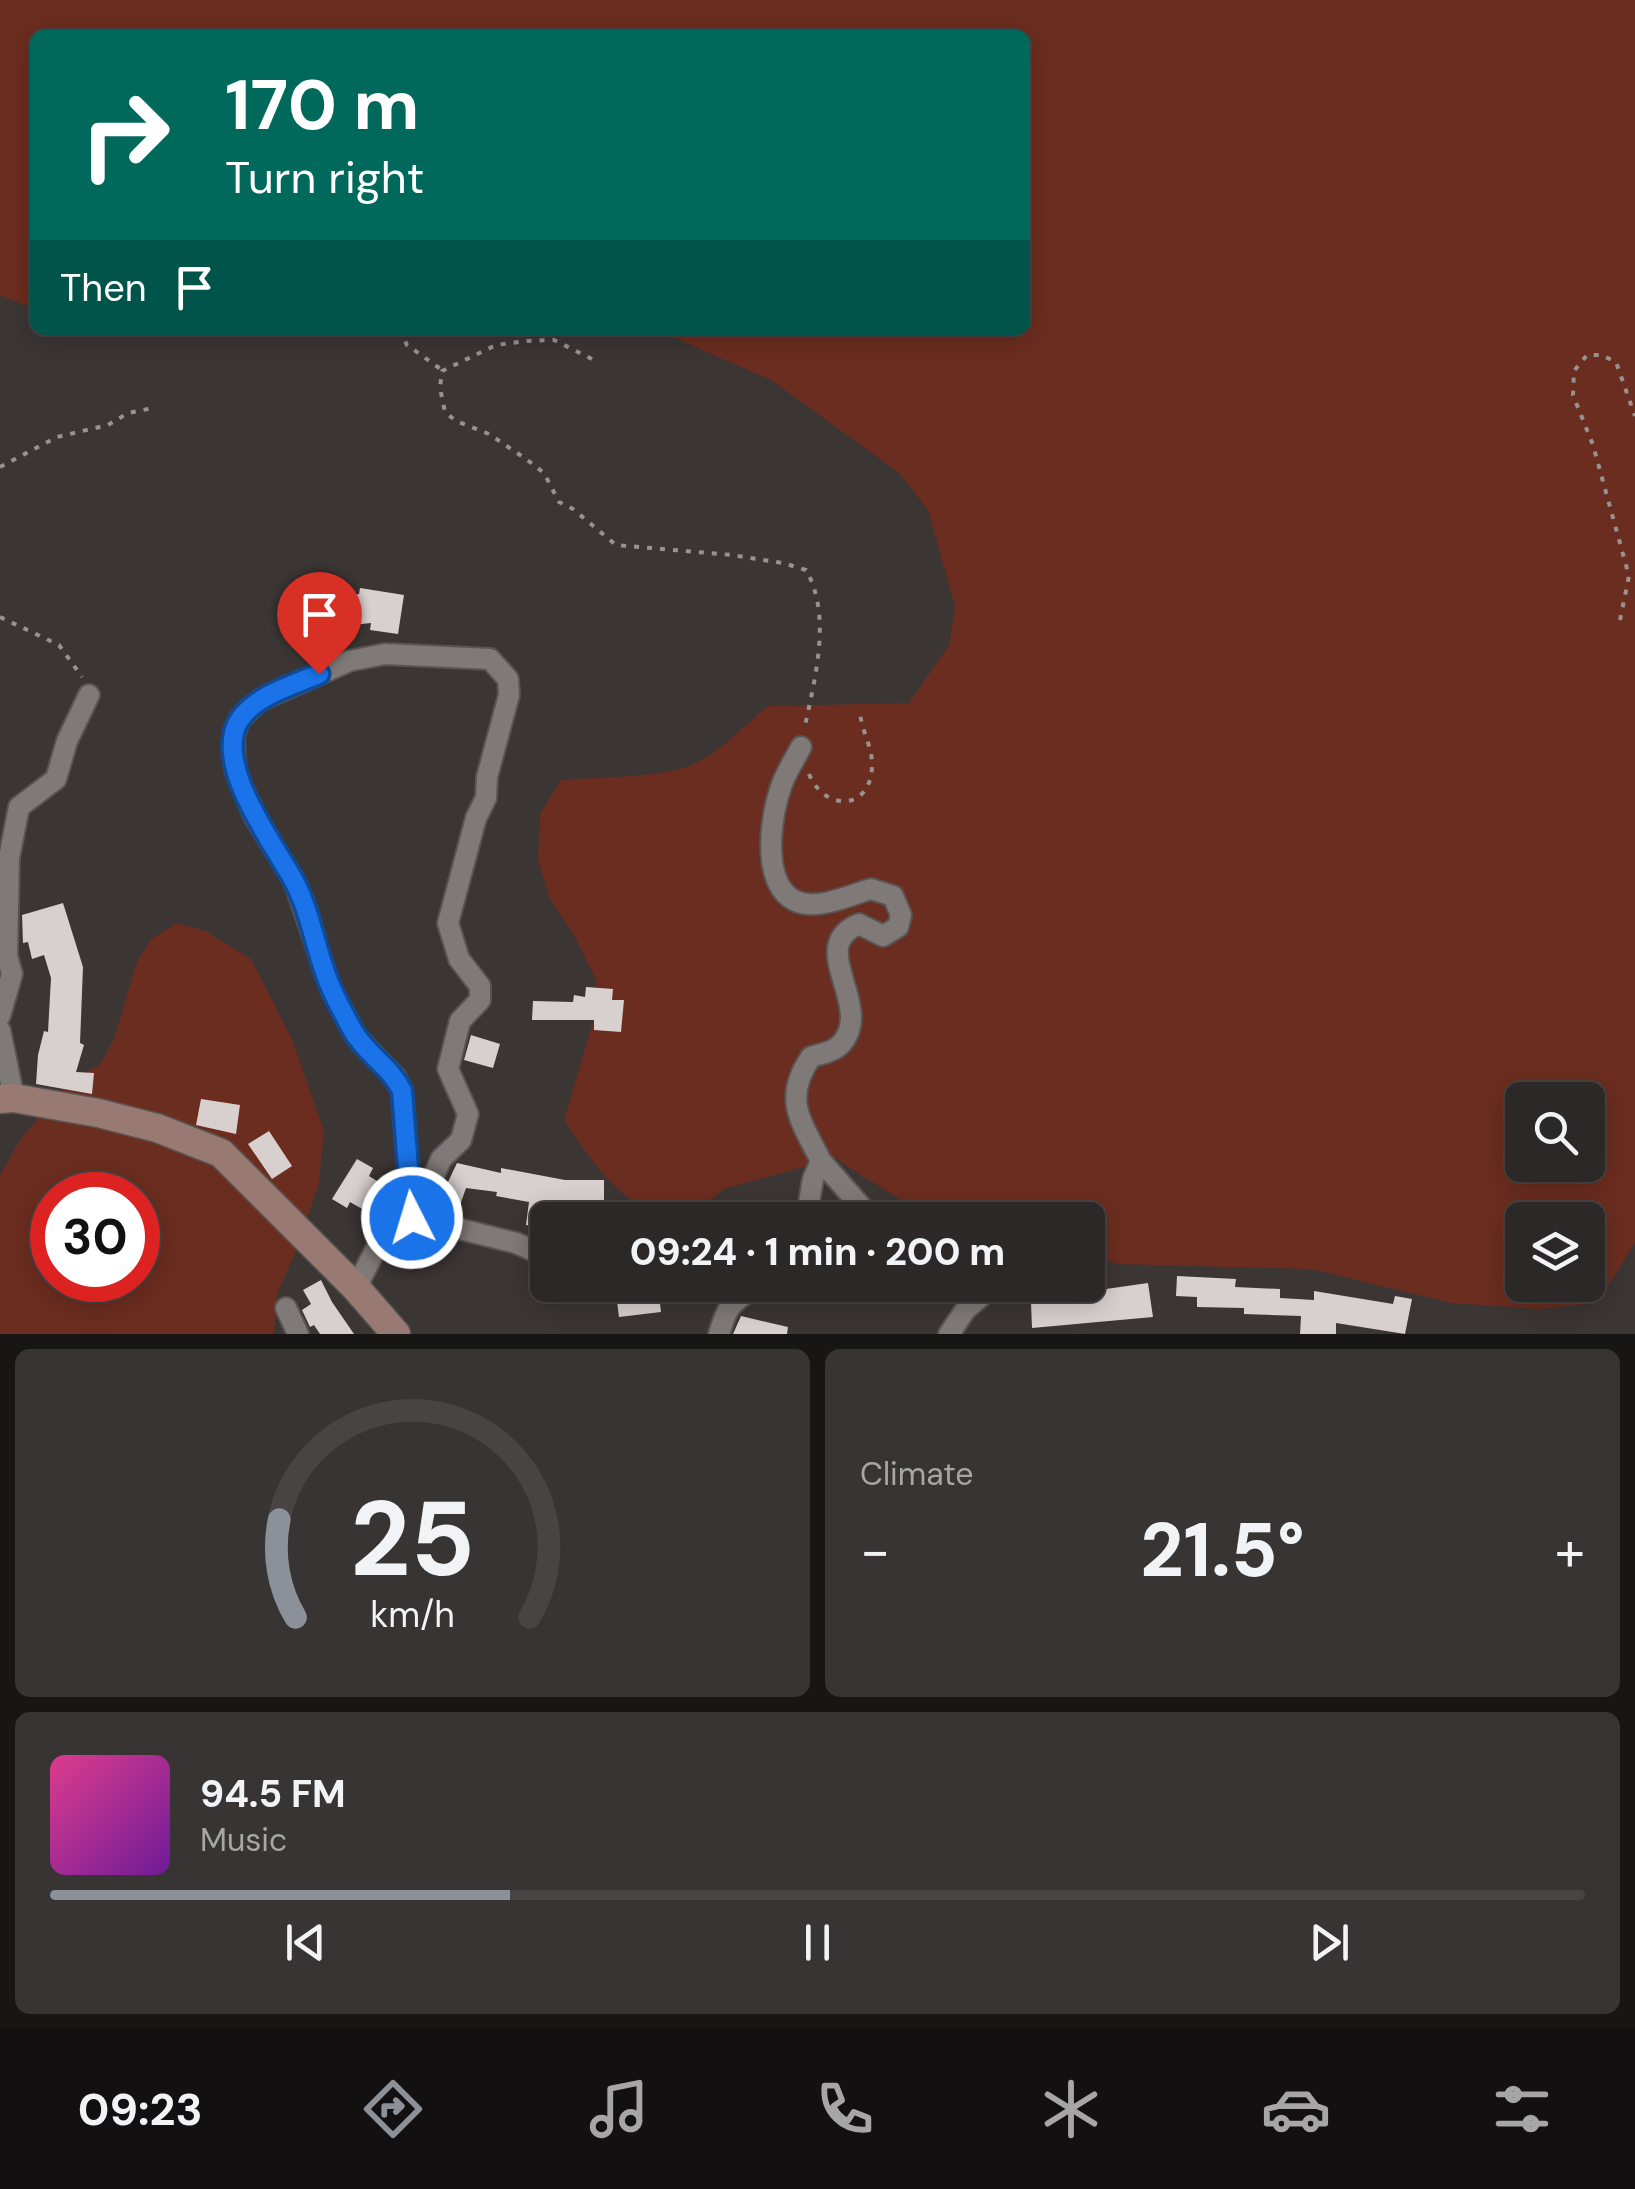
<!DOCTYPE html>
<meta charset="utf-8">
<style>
:root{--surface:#2c2827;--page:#383433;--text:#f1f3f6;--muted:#a6a6a7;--line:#484444;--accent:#8c9099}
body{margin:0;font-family:"DM Sans",sans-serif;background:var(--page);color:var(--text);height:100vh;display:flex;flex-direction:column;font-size:38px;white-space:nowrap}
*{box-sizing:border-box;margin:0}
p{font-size:32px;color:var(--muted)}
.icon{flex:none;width:55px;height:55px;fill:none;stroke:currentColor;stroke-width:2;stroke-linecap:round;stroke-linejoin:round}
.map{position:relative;height:1334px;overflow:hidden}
.side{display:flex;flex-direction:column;gap:15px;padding:15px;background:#181615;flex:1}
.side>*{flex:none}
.banner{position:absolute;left:30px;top:30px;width:1000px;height:305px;border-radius:15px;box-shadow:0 5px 25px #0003,0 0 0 2px var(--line);background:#00695c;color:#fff;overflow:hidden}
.buttons{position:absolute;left:1505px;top:1082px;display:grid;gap:20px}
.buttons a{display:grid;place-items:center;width:100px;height:100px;border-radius:15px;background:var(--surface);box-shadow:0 5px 25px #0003,0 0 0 2px var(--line);font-size:50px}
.speed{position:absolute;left:30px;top:1172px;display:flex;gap:20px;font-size:50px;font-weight:700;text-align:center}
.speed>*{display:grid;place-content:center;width:130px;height:130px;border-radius:50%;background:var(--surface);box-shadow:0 5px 25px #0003,0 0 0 2px var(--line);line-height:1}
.speed .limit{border:15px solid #d22;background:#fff;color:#111}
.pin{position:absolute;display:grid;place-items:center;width:85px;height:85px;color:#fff;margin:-102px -42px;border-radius:50% 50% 50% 0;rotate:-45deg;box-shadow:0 0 10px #0007}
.pin .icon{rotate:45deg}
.me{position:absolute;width:110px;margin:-55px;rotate:355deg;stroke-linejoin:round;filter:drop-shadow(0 0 8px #0008)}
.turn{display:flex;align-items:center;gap:35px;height:210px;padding:0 30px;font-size:45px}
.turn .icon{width:130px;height:130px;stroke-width:2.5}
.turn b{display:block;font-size:70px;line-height:85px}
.then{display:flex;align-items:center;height:95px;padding:0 30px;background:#0003;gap:20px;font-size:38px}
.big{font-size:75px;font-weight:800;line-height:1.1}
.side .widget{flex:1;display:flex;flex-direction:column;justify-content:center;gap:15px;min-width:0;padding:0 35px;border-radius:15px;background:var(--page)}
.side .dial{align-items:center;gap:0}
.dial svg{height:260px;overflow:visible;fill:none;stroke:var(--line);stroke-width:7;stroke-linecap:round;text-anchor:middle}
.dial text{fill:var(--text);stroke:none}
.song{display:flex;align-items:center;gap:30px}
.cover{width:120px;height:120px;border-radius:15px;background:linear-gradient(135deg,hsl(330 70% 55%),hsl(280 70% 35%))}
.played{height:10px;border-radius:5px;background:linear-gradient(90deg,var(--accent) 30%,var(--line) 30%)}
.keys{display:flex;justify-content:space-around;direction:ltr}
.heat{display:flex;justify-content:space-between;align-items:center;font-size:55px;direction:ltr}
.side .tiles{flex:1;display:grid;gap:15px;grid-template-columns:1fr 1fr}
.widget:last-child{grid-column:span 2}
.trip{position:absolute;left:530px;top:1202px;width:575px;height:100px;border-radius:15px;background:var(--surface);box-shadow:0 5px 25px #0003,0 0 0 2px var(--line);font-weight:800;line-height:100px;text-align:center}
.tabs{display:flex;height:160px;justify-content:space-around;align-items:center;background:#121010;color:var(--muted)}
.tabs .icon{width:70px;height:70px}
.tabs .current{color:var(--accent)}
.tabs b{font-size:45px;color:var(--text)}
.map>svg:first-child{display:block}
.green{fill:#6b2d1f;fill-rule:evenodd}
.building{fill:#d7d0ce}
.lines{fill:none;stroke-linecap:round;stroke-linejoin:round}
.street-casing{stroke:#595453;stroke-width:24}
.secondary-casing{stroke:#595453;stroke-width:31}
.path{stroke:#989392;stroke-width:4;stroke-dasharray:5 8;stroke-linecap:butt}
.street{stroke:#7f7977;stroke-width:20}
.secondary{stroke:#997a72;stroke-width:28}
.route-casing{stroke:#114b97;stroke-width:25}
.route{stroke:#1a73e8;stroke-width:18}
</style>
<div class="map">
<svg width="1635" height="1334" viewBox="0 0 1635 1334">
<rect width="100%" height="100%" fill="#3b3534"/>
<path class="green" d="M0 0H1635V1243L1597 1303 1539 1309 1452 1303 1311 1269 1118 1264 1088 1255V1220H922L899 1199 835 1158 724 1189 688 1220C629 1220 593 1163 564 1120L595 1015 596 980 576 939 550 899 538 860 540 814 561 780C598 777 662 778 694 764 722 751 744 725 768 706L909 703 949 645 955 606 928 510 898 472 771 380 657 330H1025V35H35V309L0 295ZM1522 1100H1588V1165H1522ZM1522 1220H1588V1285H1522Z
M177 923 206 931 251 959 292 1039 324 1131 319 1182 299 1244 277 1294 274 1334H0V1175L20 1140 65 1086 100 1064 114 1039 136 964 150 940ZM52 1195H138V1280H52Z"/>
<path class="building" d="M360 588 404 595 398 634 370 630 371 623 325 628V634L291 637 289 610 311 608 310 599 359 594Z
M63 903 83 967 80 1043 84 1045 76 1072 94 1073 92 1094 36 1084 38 1055 44 1031 48 1032 51 978 44 955 32 959 28 942 23 943 22 915Z
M586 987 613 989 612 1000H624L621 1032 594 1030V1020H532L533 1001 573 1002 574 995 585 997Z
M471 1035 500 1044 493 1068 464 1060Z
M201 1099 240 1105 236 1134 196 1125Z
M269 1131 292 1166 272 1179 248 1144Z
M357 1159 373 1168 369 1176 393 1191 378 1218 350 1202 347 1208 332 1199Z
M457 1163 501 1173V1168L565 1180H604V1210H598V1220H546L544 1228 526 1225 529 1202 496 1196 497 1192 466 1188 457 1214 436 1207Z
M1177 1276 1236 1279 1235 1287 1280 1289V1298L1314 1300V1291L1393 1304 1395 1296 1412 1299 1405 1334 1336 1323V1334H1300L1301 1316 1244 1314V1308L1197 1307V1297L1176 1296Z
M321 1280 332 1302 354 1334H320L314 1325 310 1327 302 1310 311 1304 303 1290Z
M1148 1283 1153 1317 1032 1328 1031 1303 1071 1301V1294Z
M615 1285H658L661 1312 619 1317Z
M741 1316 788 1327 787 1334H733Z"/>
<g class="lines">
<g class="street-casing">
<path id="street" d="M801 747C794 761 784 775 780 790 768 826 759 909 817 904 834 903 854 894 871 889L893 896 901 915 898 927 883 936 859 924C804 947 877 1007 840 1045 833 1052 820 1054 811 1057 782 1099 801 1121 821 1161
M0 1016 12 974 7 956 9 858 19 807 56 779 67 741 89 695
M0 1030 14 1098
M412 1217 516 1243 548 1257
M806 1220 813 1179 821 1161 873 1220
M356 1288 384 1233 412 1217 402 1091 396 1078 356 1036 331 989 294 881 254 816 235 769 234 737 239 720 259 701 349 661 385 654 490 659 508 679 509 695 487 777 486 798 476 818 448 923 459 959 480 986V1000L460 1021 448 1069 468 1114 461 1140 441 1159 416 1218
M286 1308 298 1334
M719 1334C729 1300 732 1305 757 1285
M949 1334 966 1309 992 1287"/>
</g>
<g class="secondary-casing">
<path id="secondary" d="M0 1099 14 1098 98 1113 157 1128 221 1153 356 1288 396 1334"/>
</g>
<path class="path" d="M399 330 407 345 442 370
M592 359 554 340 527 341 496 345 442 371 440 388 445 412 456 421 489 434 526 459 544 473 559 502 573 509 616 545 732 555 783 563 806 570C832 615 815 678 805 726
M0 467 57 437 108 425 128 413 153 408
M0 617 59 645 82 677
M1620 620 1629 576 1593 445 1573 395 1574 371 1587 355H1601L1616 362 1635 416
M809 774C825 812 870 811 872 767 873 748 862 732 860 713"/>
<use href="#street" class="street"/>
<use href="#secondary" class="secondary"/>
</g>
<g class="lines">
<g class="route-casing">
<path id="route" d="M319 674C293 685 257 695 240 719 211 762 274 844 294 881 312 915 316 955 332 990 338 1004 346 1018 353 1031 366 1054 391 1067 402 1091L412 1218"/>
</g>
<use href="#route" class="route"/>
</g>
</svg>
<div class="buttons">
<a><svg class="icon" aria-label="search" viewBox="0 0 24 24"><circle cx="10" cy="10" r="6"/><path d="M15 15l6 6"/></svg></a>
<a><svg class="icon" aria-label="layers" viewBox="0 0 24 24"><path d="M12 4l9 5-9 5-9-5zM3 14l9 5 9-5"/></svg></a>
</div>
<div class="speed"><div class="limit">30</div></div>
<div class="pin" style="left:319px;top:674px;background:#d93025"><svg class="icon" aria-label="arrive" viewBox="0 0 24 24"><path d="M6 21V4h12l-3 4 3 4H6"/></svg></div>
<svg class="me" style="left:412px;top:1218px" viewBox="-20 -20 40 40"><circle r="17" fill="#1a73e8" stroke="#fff" stroke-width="3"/><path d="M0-11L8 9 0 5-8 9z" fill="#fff"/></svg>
<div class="trip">09:24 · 1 min · 200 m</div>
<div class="banner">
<div class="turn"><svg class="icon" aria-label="right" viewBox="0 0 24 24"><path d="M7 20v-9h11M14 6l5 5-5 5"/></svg><div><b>170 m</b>Turn right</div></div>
<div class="then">Then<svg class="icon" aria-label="arrive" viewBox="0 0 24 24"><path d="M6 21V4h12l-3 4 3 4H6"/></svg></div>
</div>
</div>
<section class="side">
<div class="tiles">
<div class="widget dial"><svg viewBox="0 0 100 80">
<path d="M14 69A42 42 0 1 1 86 69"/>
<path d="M14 69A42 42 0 0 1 9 39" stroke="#8c9099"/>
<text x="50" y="56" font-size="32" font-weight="700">25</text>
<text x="50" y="72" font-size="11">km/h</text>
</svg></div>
<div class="widget"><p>Climate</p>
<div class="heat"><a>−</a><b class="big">21.5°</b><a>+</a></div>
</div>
<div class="widget">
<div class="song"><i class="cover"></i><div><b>94.5 FM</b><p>Music</p></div></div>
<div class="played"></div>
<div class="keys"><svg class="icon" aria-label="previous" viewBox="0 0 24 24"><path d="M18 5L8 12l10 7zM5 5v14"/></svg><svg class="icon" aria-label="pause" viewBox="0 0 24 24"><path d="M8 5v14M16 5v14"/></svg><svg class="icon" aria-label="next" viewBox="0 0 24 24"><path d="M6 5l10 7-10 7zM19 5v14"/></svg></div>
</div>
</div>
</section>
<nav class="tabs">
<b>09:23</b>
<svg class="icon current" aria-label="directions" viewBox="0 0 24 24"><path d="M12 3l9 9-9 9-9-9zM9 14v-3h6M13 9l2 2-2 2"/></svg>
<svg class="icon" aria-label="music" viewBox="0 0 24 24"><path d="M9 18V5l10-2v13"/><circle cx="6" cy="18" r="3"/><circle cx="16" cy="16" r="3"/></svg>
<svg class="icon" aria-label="phone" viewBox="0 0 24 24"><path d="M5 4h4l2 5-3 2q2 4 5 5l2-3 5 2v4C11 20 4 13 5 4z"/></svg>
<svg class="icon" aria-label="climate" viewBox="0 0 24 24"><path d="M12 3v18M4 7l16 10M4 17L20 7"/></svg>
<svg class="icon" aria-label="car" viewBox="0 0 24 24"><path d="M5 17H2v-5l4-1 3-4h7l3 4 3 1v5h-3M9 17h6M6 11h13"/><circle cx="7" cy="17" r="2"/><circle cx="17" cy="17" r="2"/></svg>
<svg class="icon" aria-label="filters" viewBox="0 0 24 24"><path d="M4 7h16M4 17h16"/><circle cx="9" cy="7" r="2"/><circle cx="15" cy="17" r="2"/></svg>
</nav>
